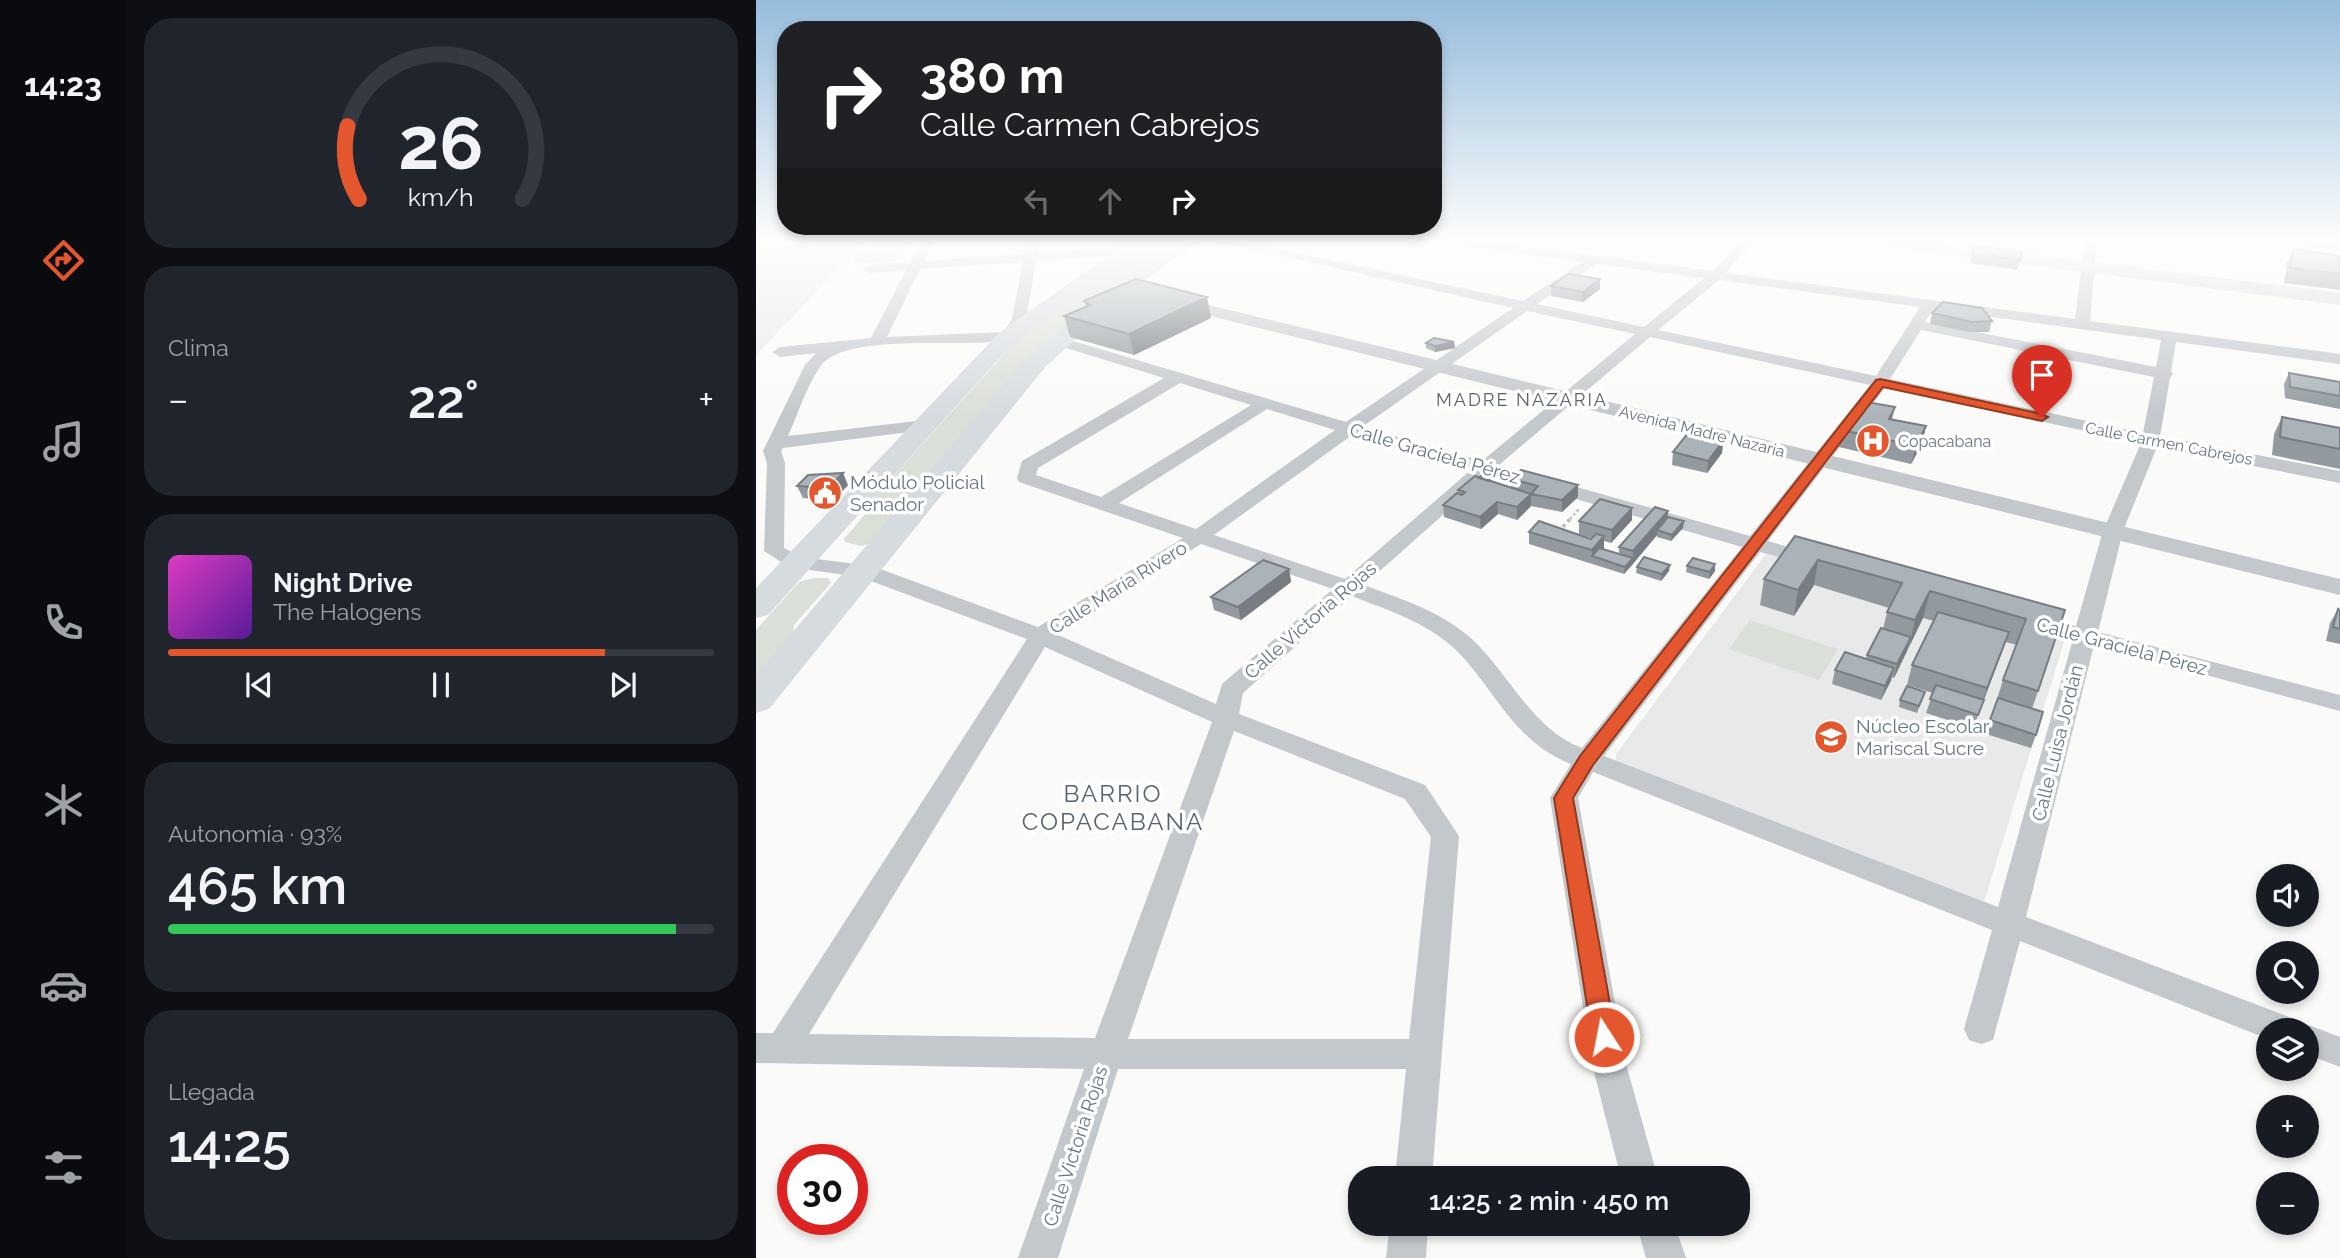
<!DOCTYPE html>
<html lang="es">
<meta charset="utf-8">
<style>
:root{--surface:#171b24;--page:#20242c;--text:#f1f3f6;--muted:#9ea1a6;--line:#363941;--accent:#e4572e}
body{margin:0;font-family:Raleway,sans-serif;background:var(--page);color:var(--text);height:100vh;display:flex;flex-direction:column;font-size:26px;white-space:nowrap}
*{box-sizing:border-box;margin:0}
p{font-size:23px;color:var(--muted)}
.icon{flex:none;width:38px;height:38px;fill:none;stroke:currentColor;stroke-width:2;stroke-linecap:round;stroke-linejoin:round}
.map{position:relative;flex:1;overflow:hidden}
.details{display:flex;flex-direction:column;gap:18px;padding:18px;background:#0d0f14;width:630px}
.details>*{flex:none}
.guide{position:absolute;left:21px;top:21px;width:665px;height:214px;border-radius:28px;box-shadow:0 4px 10px #0003;background:#202124;color:#fff;overflow:hidden}
.tools{position:absolute;left:1500px;top:864px;display:grid;gap:14px}
.tools a{display:grid;place-items:center;width:63px;height:63px;border-radius:50%;background:var(--surface);box-shadow:0 4px 10px #0003;font-size:35px}
.speed{position:absolute;left:21px;top:1144px;display:flex;gap:14px;font-size:35px;font-weight:700;text-align:center}
.speed>*{display:grid;place-content:center;width:91px;height:91px;border-radius:50%;background:var(--surface);box-shadow:0 4px 10px #0003;line-height:1}
.speed .limit{border:10px solid #d22;background:#fff;color:#111}
.pin{position:absolute;display:grid;place-items:center;width:60px;height:60px;color:#fff;margin:-72px -30px;border-radius:50% 50% 50% 0;rotate:-45deg;box-shadow:0 0 7px #0007}
.pin .icon{rotate:45deg}
.me{position:absolute;width:77px;margin:-38px;rotate:349deg;stroke-linejoin:round;filter:drop-shadow(0 0 5px #0008)}
.turn{display:flex;align-items:center;gap:24px;height:147px;padding:0 28px;font-size:32px}
.turn .icon{width:91px;height:91px;stroke-width:2.5}
.turn b{display:block;font-size:49px;line-height:60px}
.lanes{display:flex;align-items:center;height:66px;padding:0 28px;background:#0003;justify-content:center;gap:35px;direction:ltr}
.lanes .off{opacity:.35}
.big{font-size:52px;font-weight:600;line-height:1.1}
.details .widget{flex:1;display:flex;flex-direction:column;justify-content:center;gap:10px;min-width:0;padding:0 24px;border-radius:28px;background:var(--page)}
.details .dial{align-items:center;gap:0}
.dial svg{height:182px;overflow:visible;fill:none;stroke:var(--line);stroke-width:7;stroke-linecap:round;text-anchor:middle}
.dial text{fill:var(--text);stroke:none}
.song{display:flex;align-items:center;gap:21px}
.cover{width:84px;height:84px;border-radius:10px;background:linear-gradient(135deg,hsl(310 70% 55%),hsl(270 70% 35%))}
.played{height:7px;border-radius:4px;background:linear-gradient(90deg,var(--accent) 80%,var(--line) 80%)}
.keys{display:flex;justify-content:space-around;direction:ltr}
.heat{display:flex;justify-content:space-between;align-items:center;font-size:38px;direction:ltr}
.charge{height:10px;border-radius:5px;background:linear-gradient(90deg,#34c759 93%,var(--line) 0)}
.trip{position:absolute;left:592px;top:1166px;width:402px;height:70px;border-radius:28px;background:var(--surface);box-shadow:0 4px 10px #0003;font-weight:600;line-height:70px;text-align:center}
main{display:flex;flex:1;min-height:0}
.dock{display:flex;flex-direction:column;width:126px;justify-content:space-around;align-items:center;background:#090b0e;color:var(--muted)}
.dock .icon{width:49px;height:49px}
.dock .current{color:var(--accent)}
.dock b{font-size:32px;color:var(--text)}
.map>svg:first-child{display:block}
.built{fill:#e8e9e9}
.green{fill:#dadfd7}
.lines{fill:none;stroke-linecap:round;stroke-linejoin:round}
.path-far1{stroke:#bbbfc2;stroke-width:2.5;stroke-dasharray:2.5 2.5;stroke-linecap:butt}
.path{stroke:#bbbfc2;stroke-width:3.5;stroke-dasharray:3.5 3.5;stroke-linecap:butt}
.minor{fill:#c3c8cc;fill-rule:evenodd}
.tertiary{fill:#c3c8cc;fill-rule:evenodd}
.secondary{fill:#d6dbdf;fill-rule:evenodd}
.primary{fill:#d6dbdf;fill-rule:evenodd}
.wall{fill:#929a9f}
.shaded-wall{fill:#777d82}
.building{fill:#aab3b9;stroke:#777d82;stroke-width:2}
.route{fill:#e4572e;stroke:#94391e;stroke-width:2}
.labels{text-anchor:middle;stroke-width:7;stroke-linejoin:round;paint-order:stroke}
.far-street-label{font-size:16px;fill:#657683;stroke:#fff}
.far-poi-label{font-size:16px;fill:#657683;stroke:#fff;text-anchor:start}
.far-neighbourhood-label{font-size:18px;letter-spacing:2px;fill:#57646e;stroke:#fff}
.street-label{font-size:19px;fill:#657683;stroke:#fff}
.poi-label{font-size:19px;fill:#657683;stroke:#fff;text-anchor:start}
.near-neighbourhood-label{font-size:24px;letter-spacing:2px;fill:#57646e;stroke:#fff}
</style>
<main>
<nav class="dock">
<b>14:23</b>
<svg class="icon current" aria-label="directions" viewBox="0 0 24 24"><path d="M12 3l9 9-9 9-9-9zM9 14v-3h6M13 9l2 2-2 2"/></svg>
<svg class="icon" aria-label="music" viewBox="0 0 24 24"><path d="M9 18V5l10-2v13"/><circle cx="6" cy="18" r="3"/><circle cx="16" cy="16" r="3"/></svg>
<svg class="icon" aria-label="phone" viewBox="0 0 24 24"><path d="M5 4h4l2 5-3 2q2 4 5 5l2-3 5 2v4C11 20 4 13 5 4z"/></svg>
<svg class="icon" aria-label="climate" viewBox="0 0 24 24"><path d="M12 3v18M4 7l16 10M4 17L20 7"/></svg>
<svg class="icon" aria-label="car" viewBox="0 0 24 24"><path d="M5 17H2v-5l4-1 3-4h7l3 4 3 1v5h-3M9 17h6M6 11h13"/><circle cx="7" cy="17" r="2"/><circle cx="17" cy="17" r="2"/></svg>
<svg class="icon" aria-label="filters" viewBox="0 0 24 24"><path d="M4 7h16M4 17h16"/><circle cx="9" cy="7" r="2"/><circle cx="15" cy="17" r="2"/></svg>
</nav>
<section class="details">
<div class="widget dial"><svg viewBox="0 0 100 80">
<path d="M14 69A42 42 0 1 1 86 69"/>
<path d="M14 69A42 42 0 0 1 9 37" stroke="#e4572e"/>
<text x="50" y="56" font-size="32" font-weight="700">26</text>
<text x="50" y="72" font-size="11">km/h</text>
</svg></div>
<div class="widget"><p>Clima</p>
<div class="heat"><a>−</a><b class="big">22°</b><a>+</a></div>
</div>
<div class="widget">
<div class="song"><i class="cover"></i><div><b>Night Drive</b><p>The Halogens</p></div></div>
<div class="played"></div>
<div class="keys"><svg class="icon" aria-label="previous" viewBox="0 0 24 24"><path d="M18 5L8 12l10 7zM5 5v14"/></svg><svg class="icon" aria-label="pause" viewBox="0 0 24 24"><path d="M8 5v14M16 5v14"/></svg><svg class="icon" aria-label="next" viewBox="0 0 24 24"><path d="M6 5l10 7-10 7zM19 5v14"/></svg></div>
</div>
<div class="widget"><p>Autonomía · 93%</p><b class="big">465 km</b><div class="charge"></div></div>
<div class="widget"><p>Llegada</p><b class="big">14:25</b></div>
</section>
<div class="map">
<svg width="1584" height="1258" viewBox="0 0 1584 1258">
<rect width="100%" height="100%" fill="#fafaf8"/>
<path class="built" d="M0 240 109 241 0 355Z
M1010 554 1309 639 1228 902 860 763V754Z"/>
<path class="green" d="M155 240 139 261 97 264 116 242Z
M401 240H428L381 270 357 269Z
M324 291 352 293 299 333 276 356 116 543 105 546 89 542 88 539 116 506 113 503 260 341Z
M58 578H72L75 583 38 625 37 638 0 681V630L43 582Z
M994 620 1082 649 1063 680 973 649Z"/>
<g class="lines">
<path class="path-far1" d="M814 519 823 509"/>
<path class="path" d="M802 532 816 517"/>
<path class="minor" d="M166 240H178L168 261 268 254 271 240H283L281 253 372 246 378 250 372 254 280 261 270 319 258 339C216 350 89 330 64 367 50 387 42 414 32 436L169 420 178 425 169 430 27 448 25 451 29 463 28 548 45 557 116 566 282 627 427 538 263 482 261 478 266 461 408 378 297 344 294 341 297 338H307L590 422 757 308 455 240H480L767 301 826 262 690 244 684 240H721L957 271 985 240H998L970 273 1319 319 1329 240H1341L1334 321 1584 354V364L1420 342 1415 371 1417 374 1414 378 1404 436 1584 471V483L1401 447 1367 531 1342 632 1584 695V711L1338 645 1270 917 1541 1020 1543 1026 1550 1024 1584 1037V1067L1550 1054V1031H1512V1039L1264 941 1237 1040 1225 1044 1213 1040 1208 1029 1236 930 837 772 822 798 870 1064 902 1178H865L836 1064 794 798 815 764C757 741 741 692 701 651 671 622 633 611 596 596L487 693 483 714 669 785 703 836 676 1178H639L650 1069H362L302 1258H262L328 1069 0 1063V1033H17L271 639 104 577 33 567 8 551 11 463 7 451 49 365 60 353 24 357 16 352 24 347 115 338 150 270 114 273 107 269 114 265 154 262ZM267 262 256 319 248 332 131 337 164 269ZM840 264 948 278 888 327 781 304ZM963 280 1164 307 1120 376 902 330ZM1177 309 1405 340 1400 367 1169 322ZM771 311 879 334 726 461 606 427ZM1165 330 1398 377 1387 433 1134 379ZM894 337 1114 385 994 536 743 465ZM424 383 495 405 345 497 280 475 282 468ZM1129 388 1385 443 1347 531 1320 626 1274 614 1266 616 1263 621 1266 626 1317 639 1242 907 848 756 1004 552 1055 566 1062 564 1065 560 1062 556 1012 541ZM511 409 579 430 440 529 363 503ZM596 435 716 469 589 579 458 535ZM733 474 986 547 826 748C776 729 754 675 717 640 685 611 647 600 608 585ZM445 544 577 589 466 684 460 704 302 635ZM289 647 456 722 339 1038 53 1034ZM478 731 649 799 675 837 653 1039H372Z
M1521 240 1584 243V251L1527 244Z
M634 1223H672L670 1258H630Z
M880 1223H918L930 1258H890Z"/>
<path class="tertiary" d="M416 296 1584 579V595L410 305 407 301Z"/>
<path class="secondary" d="M1107 240H1160L1584 293V305L1116 245Z"/>
<path class="primary" d="M375 240H398L361 268 374 271 421 240H445L381 286 351 296 359 302 356 307 290 366 13 709 0 713V675L272 356 344 296 327 292 261 341 240 362 12 615 0 618V588L245 331Z"/>
</g>
<path class="wall" d="M1218 245 1266 252 1261 270 1214 263Z
M1537 249 1584 256V290L1528 283 1531 263Z
M844 279V289L827 302 795 296V286Z
M451 297 455 318 378 355 314 337 308 316 330 306 328 301Z
M1176 313 1236 321 1233 332H1213L1174 324Z
M698 342 699 348 679 352 670 348V343Z
M1533 373 1584 382V409L1529 398 1528 384Z
M1139 407 1136 420 1170 426 1166 444 1155 464 1083 447 1086 430Z
M1526 417 1584 428V469L1516 455 1518 434Z
M967 441 966 453 951 473 916 465 917 452Z
M738 475 737 482 755 488V479L822 485V497L806 512 775 506 761 520 742 514 725 529 688 517 687 505 703 494 702 490 723 478Z
M92 485 77 501 47 498 41 486Z
M912 511V517L928 521 927 528 915 541 901 537V535L868 574 773 544V532L835 539 836 538 823 534V521L876 520 855 543 848 541V549L863 554V547Z
M1039 536 1309 610 1276 709 1280 735 1275 748 1230 734 1247 680 1261 645 1250 642 1217 728 1170 713 1177 693 1151 685 1156 665 1178 621 1167 618 1138 678 1136 677 1125 700 1076 684 1079 670 1110 659 1111 655 1127 629 1131 612 1133 608 1058 585 1038 616 1004 605 1008 579Z
M959 564V571L953 579 930 572 931 566Z
M881 567 913 571 905 581 880 573Z
M533 569 535 582 485 620 458 610 455 597Z
M1582 609 1584 610V644L1570 641 1574 623Z
M1169 692 1161 713 1143 707 1144 700Z"/>
<path class="shaded-wall" d="M844 279V289L827 302V292Z
M451 297 455 318 378 355 373 334Z
M698 342 699 348 679 352V346Z
M1170 426 1166 444 1155 464 1160 446Z
M967 441 966 453 951 473 952 461Z
M87 473 92 485 77 501 72 488Z
M822 485V497L806 512V500Z
M775 494V506L761 520V507Z
M741 502 742 514 725 529 724 517Z
M876 508V520L855 543 856 530Z
M912 511 911 523 901 530V535L877 564V551Z
M928 521 927 528 915 541 916 535Z
M848 536V549L836 556V550Z
M877 558V564L868 574 869 567Z
M1062 560 1058 585 1038 616 1042 590Z
M959 564V571L953 579 954 572Z
M914 565 913 571 905 581 906 574Z
M533 569 535 582 485 620 482 607Z
M1174 591 1167 618 1153 647 1159 620Z
M1253 632 1246 652 1217 728 1231 688Z
M1155 637 1151 651 1138 678 1141 664Z
M1138 668 1135 681 1125 700 1129 686Z"/>
<path class="building" d="M1218 245 1266 252 1264 260 1216 253Z
M1537 249 1584 256V274L1534 268Z
M813 274 844 279 827 292 795 286Z
M380 279 451 297 373 334 308 316 334 305 328 301Z
M1187 302 1226 308 1236 321 1216 322 1176 313Z
M678 338 698 342 679 346 670 343Z
M1533 373 1584 382V396L1534 387Z
M1105 401 1139 407 1133 419 1170 426 1160 446 1086 430Z
M1526 417 1584 428V449L1524 437Z
M933 432 967 441 952 461 917 452Z
M765 470 822 485 806 500 775 494 782 486 755 479Z
M87 473 72 488 41 486 52 475Z
M728 473 738 475 733 481 723 478Z
M719 476 775 494 761 507 741 502 724 517 687 505 701 493 706 495 709 492 702 490Z
M844 499 876 508 856 530 823 521Z
M899 507 912 511 877 551 863 547Z
M912 517 928 521 916 535 901 530Z
M783 521 835 539 840 534 848 536 836 550 773 532Z
M1039 536 1309 610 1282 691 1247 680 1270 619 1174 591 1159 620 1131 612 1146 583 1062 560 1042 590 1008 579Z
M843 548 877 558 869 567 836 556Z
M888 557 914 565 906 574 881 567Z
M937 558 959 564 954 572 931 566Z
M507 560 533 569 482 607 455 597Z
M1582 609 1584 610V629L1577 627Z
M1182 612 1253 632 1231 688 1156 665Z
M1125 628 1155 637 1141 664 1111 655Z
M1089 652 1138 668 1129 686 1079 670Z
M1180 685 1228 700 1222 715 1174 699Z
M1151 686 1169 692 1163 706 1144 700Z
M1242 698 1287 712 1280 735 1234 720Z"/>
<linearGradient id="sky" x2="0" y2="1"><stop stop-color="#96bcdc"/><stop offset="0.58" stop-color="#fdfdfc"/><stop offset="1" stop-color="#fdfdfc" stop-opacity="0"/></linearGradient>
<rect width="1584" height="416" fill="url(#sky)"/>
<path class="route" d="M1124 379 1286 414 1292 417 1286 421 1127 387 837 765 817 798 860 1037 856 1045 848 1048 840 1045 836 1037 798 798 824 756 1120 380Z"/>
<defs>
<g id="hospital-disc" transform="scale(1.75)"><circle r="9.5" fill="#e4572e" stroke="#fff"/><path d="M-5-5h3v3.5h4V-5h3V5h-3V1.5h-4V5h-3Z" fill="#fff"/></g>
<g id="civic-disc" transform="scale(1.75)"><circle r="9.5" fill="#e4572e" stroke="#fff"/><path d="M-.6-6.5H3V-4.5H.6V-3L4-1V1h2V6H-6V1h2V-1L-.6-3ZM-1.2 2.5V6h2.4V2.5Z" fill="#fff"/></g>
<g id="school-disc" transform="scale(1.75)"><circle r="9.5" fill="#e4572e" stroke="#fff"/><path d="M0-5L7-2L0 1L-7-2ZM-4 1L0 2.5L4 1V4Q0 6-4 4Z" fill="#fff"/></g>
</defs>
<g fill-rule="evenodd">
<use href="#hospital-disc" x="1117" y="441"/>
<use href="#civic-disc" x="69" y="493"/>
<use href="#school-disc" x="1075" y="737"/>
</g>
<g class="labels">
<g class="far-street-label">
<text transform="translate(946 431) rotate(14)" y="6">Avenida Madre Nazaria</text>
<text transform="translate(1413 443) rotate(11)" y="6">Calle Carmen Cabrejos</text>
</g>
<g class="far-poi-label">
<text x="1142" y="447">Copacabana</text>
</g>
<g class="far-neighbourhood-label">
<text x="766" y="406">MADRE NAZARIA</text>
</g>
<g class="street-label">
<text transform="translate(679 453) rotate(16)" y="7">Calle Graciela Pérez</text>
<text transform="translate(362 587) rotate(-32)" y="7">Calle María Rivero</text>
<text transform="translate(554 620) rotate(-41)" y="7">Calle Victoria Rojas</text>
<text transform="translate(1366 646) rotate(15)" y="7">Calle Graciela Pérez</text>
<text transform="translate(1301 743) rotate(-76)" y="7">Calle Luisa Jordán</text>
<text transform="translate(319 1146) rotate(-72)" y="7">Calle Victoria Rojas</text>
</g>
<g class="poi-label">
<text x="94" y="489">Módulo Policial<tspan x="94" dy="22">Senador</tspan></text>
<text x="1100" y="733">Núcleo Escolar<tspan x="1100" dy="22">Mariscal Sucre</tspan></text>
</g>
<g class="near-neighbourhood-label">
<text x="357" y="802">BARRIO<tspan x="357" dy="28">COPACABANA</tspan></text>
</g>
</g>
</svg>
<div class="tools">
<a><svg class="icon" aria-label="sound" viewBox="0 0 24 24"><path d="M4 9h4l5-4v14l-5-4H4zM17 9q2 3 0 6"/></svg></a>
<a><svg class="icon" aria-label="search" viewBox="0 0 24 24"><circle cx="10" cy="10" r="6"/><path d="M15 15l6 6"/></svg></a>
<a><svg class="icon" aria-label="layers" viewBox="0 0 24 24"><path d="M12 4l9 5-9 5-9-5zM3 14l9 5 9-5"/></svg></a>
<a>+</a>
<a>−</a>
</div>
<div class="speed"><div class="limit">30</div></div>
<div class="pin" style="left:1286px;top:417px;background:#d93025"><svg class="icon" aria-label="arrive" viewBox="0 0 24 24"><path d="M6 21V4h12l-3 4 3 4H6"/></svg></div>
<svg class="me" style="left:848px;top:1037px" viewBox="-20 -20 40 40"><circle r="17" fill="#e4572e" stroke="#fff" stroke-width="3"/><path d="M0-11L8 9 0 5-8 9z" fill="#fff"/></svg>
<div class="trip">14:25 · 2 min · 450 m</div>
<div class="guide">
<div class="turn"><svg class="icon" aria-label="right" viewBox="0 0 24 24"><path d="M7 20v-9h11M14 6l5 5-5 5"/></svg><div><b>380 m</b>Calle Carmen Cabrejos</div></div>
<div class="lanes"><svg class="icon off" aria-label="left" viewBox="0 0 24 24"><path d="M17 20v-9H6M10 6l-5 5 5 5"/></svg><svg class="icon off" aria-label="ahead" viewBox="0 0 24 24"><path d="M12 20V5M6 11l6-6 6 6"/></svg><svg class="icon" aria-label="right" viewBox="0 0 24 24"><path d="M7 20v-9h11M14 6l5 5-5 5"/></svg></div>
</div>
</div>
</main>
